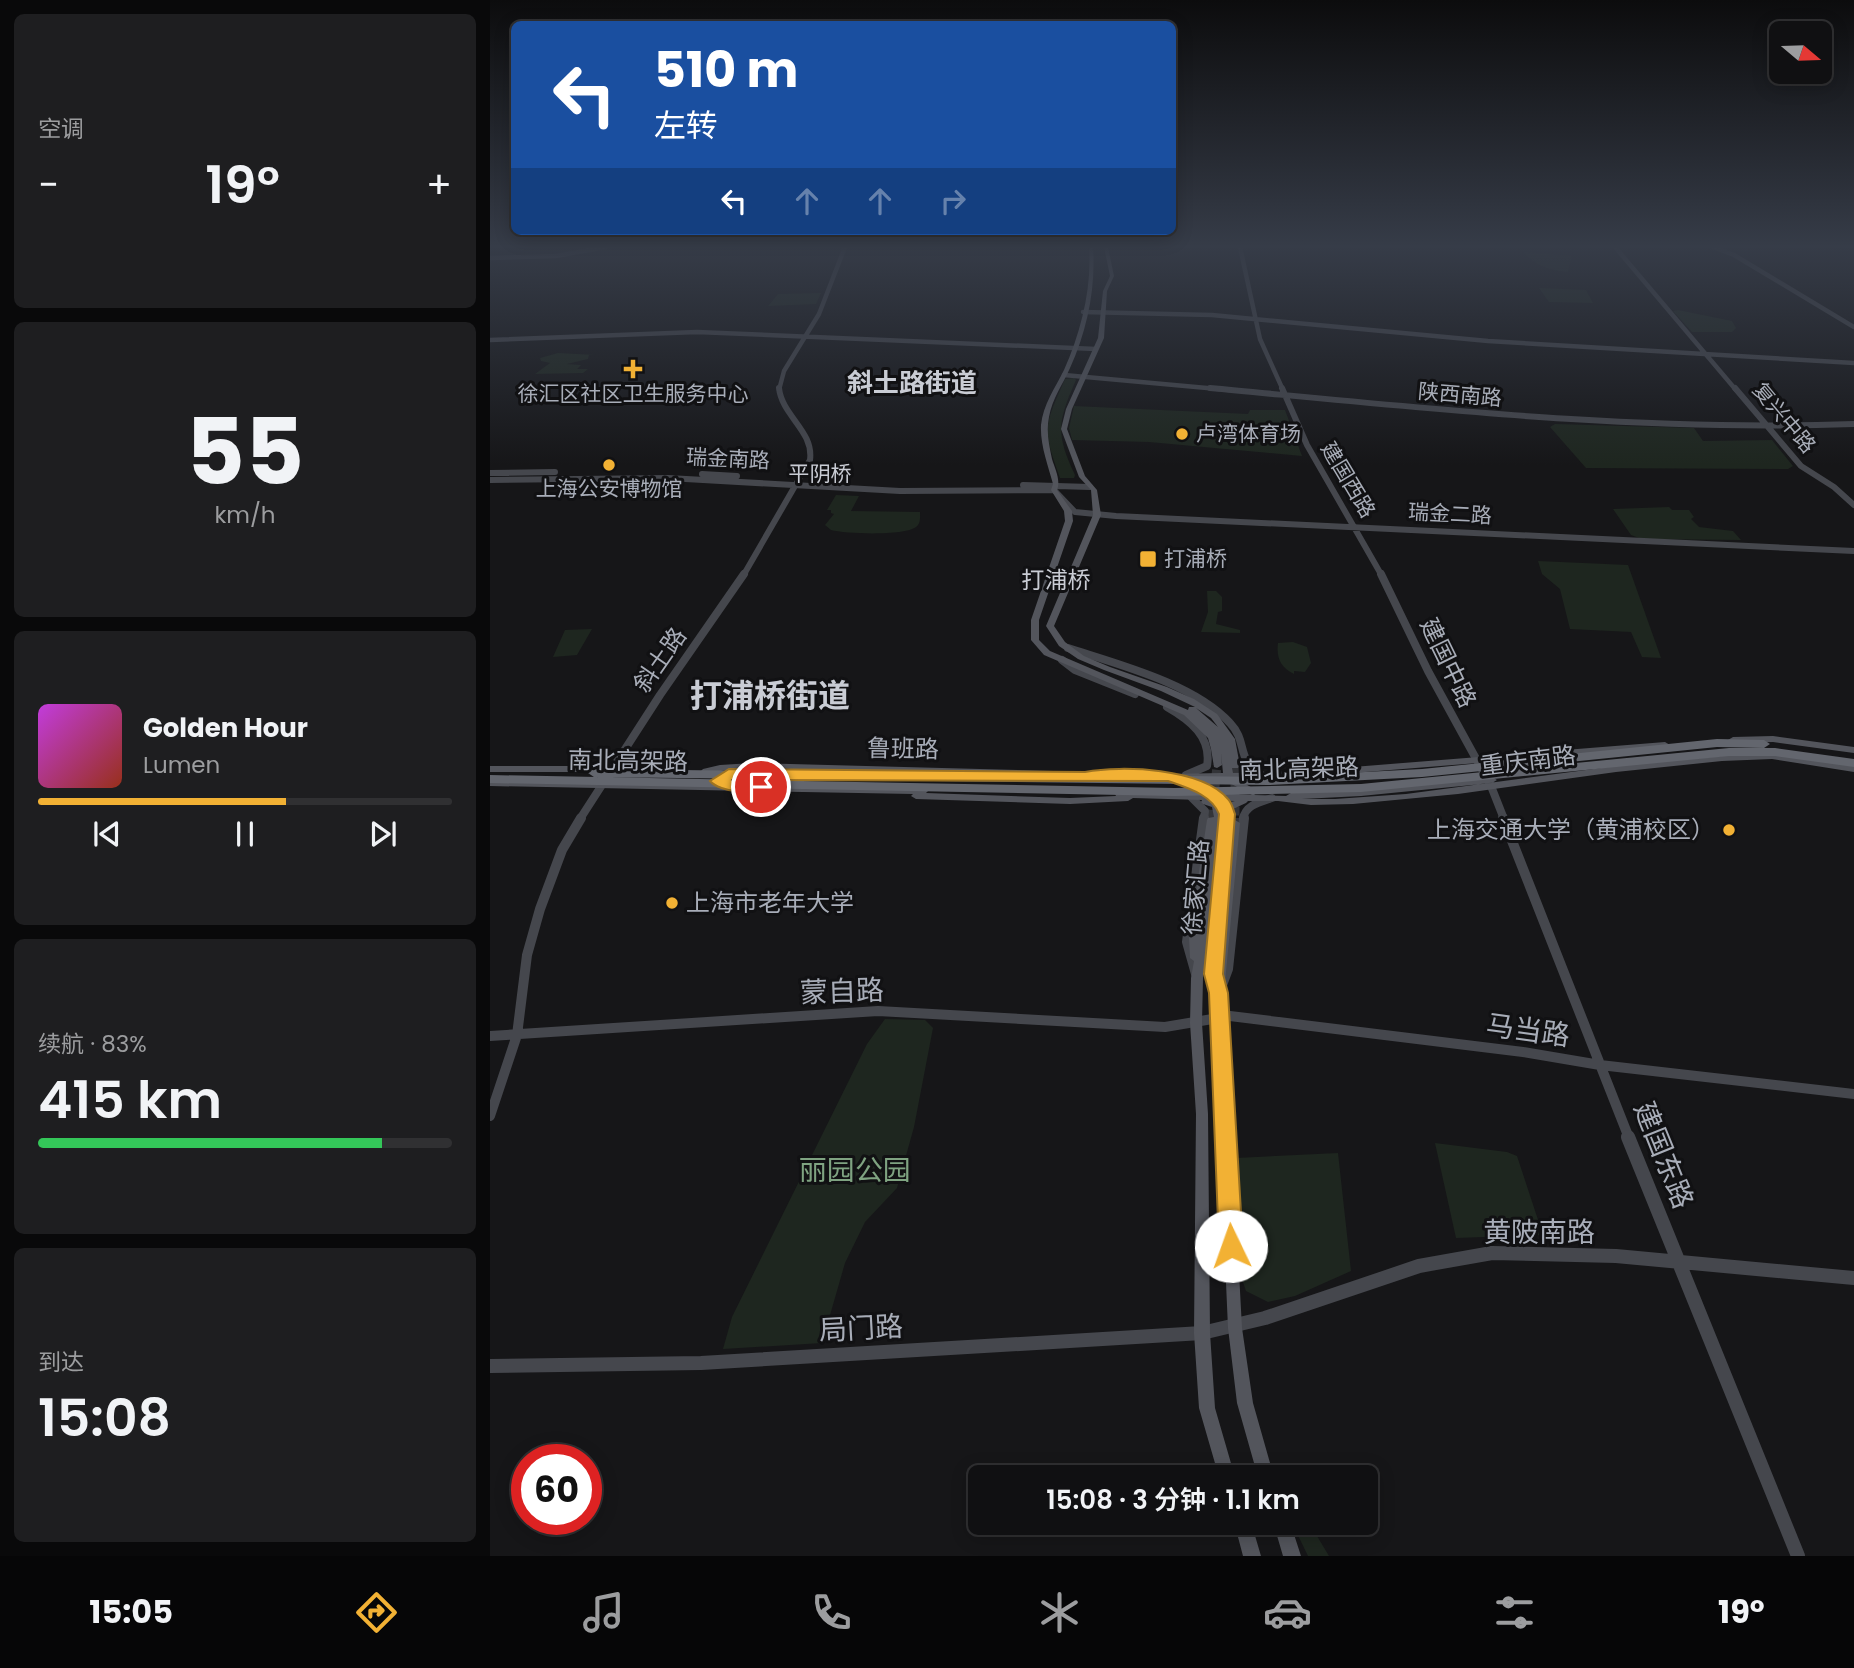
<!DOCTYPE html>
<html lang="zh">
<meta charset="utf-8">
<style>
:root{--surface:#101012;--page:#1e1e20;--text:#f1f3f6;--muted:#9c9d9f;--line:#303032;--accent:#f2b134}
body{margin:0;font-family:Poppins,"Noto Sans SC",sans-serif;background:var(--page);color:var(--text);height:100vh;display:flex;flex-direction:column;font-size:26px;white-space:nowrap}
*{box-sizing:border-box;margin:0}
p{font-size:23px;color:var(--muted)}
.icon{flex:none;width:38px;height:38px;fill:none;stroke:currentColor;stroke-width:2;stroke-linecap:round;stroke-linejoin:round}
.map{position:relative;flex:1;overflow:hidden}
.panel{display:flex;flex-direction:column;gap:14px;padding:14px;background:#09090a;width:490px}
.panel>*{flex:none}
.hud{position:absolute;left:21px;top:21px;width:665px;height:214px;border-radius:10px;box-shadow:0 4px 18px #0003,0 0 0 2px var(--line);background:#1a4fa0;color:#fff;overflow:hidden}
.needle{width:46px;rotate:109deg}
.controls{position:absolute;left:1279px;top:21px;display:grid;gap:14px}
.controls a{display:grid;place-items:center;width:63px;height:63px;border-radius:10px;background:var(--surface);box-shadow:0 4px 18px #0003,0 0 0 2px var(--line);font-size:35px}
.speed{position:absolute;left:21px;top:1444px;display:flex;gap:14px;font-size:35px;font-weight:700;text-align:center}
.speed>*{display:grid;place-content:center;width:91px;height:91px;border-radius:50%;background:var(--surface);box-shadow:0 4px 18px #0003,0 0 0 2px var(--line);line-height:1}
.speed .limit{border:10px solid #d22;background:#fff;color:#111}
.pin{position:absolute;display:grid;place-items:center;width:60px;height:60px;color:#fff;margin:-30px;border:4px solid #fff;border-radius:50%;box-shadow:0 2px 7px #0007}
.me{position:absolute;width:77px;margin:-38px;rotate:357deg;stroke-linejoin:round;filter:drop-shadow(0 0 5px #0008)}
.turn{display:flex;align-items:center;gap:24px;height:147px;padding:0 28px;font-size:32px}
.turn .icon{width:91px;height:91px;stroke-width:2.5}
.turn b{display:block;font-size:49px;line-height:60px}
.lanes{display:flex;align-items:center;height:66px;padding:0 28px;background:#0003;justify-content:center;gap:35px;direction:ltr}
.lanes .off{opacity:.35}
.big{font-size:52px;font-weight:600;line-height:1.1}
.panel .tile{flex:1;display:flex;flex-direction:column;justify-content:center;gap:10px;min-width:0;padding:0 24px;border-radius:10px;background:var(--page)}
.panel .dial{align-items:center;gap:0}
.dial b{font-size:91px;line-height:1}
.song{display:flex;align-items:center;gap:21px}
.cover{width:84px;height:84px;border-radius:10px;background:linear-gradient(135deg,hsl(290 70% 55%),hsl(10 70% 35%))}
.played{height:7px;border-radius:4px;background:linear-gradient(90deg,var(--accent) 60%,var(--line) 60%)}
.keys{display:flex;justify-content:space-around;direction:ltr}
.heat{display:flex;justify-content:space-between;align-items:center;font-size:38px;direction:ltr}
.charge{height:10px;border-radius:5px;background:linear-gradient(90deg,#34c759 83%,var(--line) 0)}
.trip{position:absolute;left:478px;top:1465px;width:410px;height:70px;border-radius:10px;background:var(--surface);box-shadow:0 4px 18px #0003,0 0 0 2px var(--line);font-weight:600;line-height:70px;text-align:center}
.tab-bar{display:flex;height:112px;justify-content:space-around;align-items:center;background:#060607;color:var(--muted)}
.tab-bar .icon{width:49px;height:49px}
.tab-bar .active{color:var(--accent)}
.tab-bar b{font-size:32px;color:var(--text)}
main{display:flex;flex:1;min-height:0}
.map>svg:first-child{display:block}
.green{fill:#1e261f}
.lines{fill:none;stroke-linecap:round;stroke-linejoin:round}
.primary-tunnel-far1{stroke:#333438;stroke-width:9;stroke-dasharray:9 4.5;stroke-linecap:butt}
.primary-tunnel{stroke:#333438;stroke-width:11;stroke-dasharray:11 6;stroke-linecap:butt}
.secondary-far4{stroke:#45474d;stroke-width:4.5}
.secondary-far3{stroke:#45474d;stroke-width:6}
.secondary-far2{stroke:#45474d;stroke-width:8}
.secondary-far1{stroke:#45474d;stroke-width:10}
.secondary{stroke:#45474d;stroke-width:14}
.primary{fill:#53555c;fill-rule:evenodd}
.highway{fill:#63666e;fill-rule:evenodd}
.route{fill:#f2b134;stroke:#9d7322;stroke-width:2}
.poi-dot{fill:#f2b134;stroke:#111113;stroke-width:2.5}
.labels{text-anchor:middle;stroke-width:6;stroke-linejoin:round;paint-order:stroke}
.far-poi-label{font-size:21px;fill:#a8adb8;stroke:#111113}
.far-street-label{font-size:21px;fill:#a8adb8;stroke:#111113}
.far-neighbourhood-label{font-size:21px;fill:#c9ccd4;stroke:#111113}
.far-quarter-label{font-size:23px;fill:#c9ccd4;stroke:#111113}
.street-label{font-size:24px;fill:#a8adb8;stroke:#111113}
.poi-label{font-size:24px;fill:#a8adb8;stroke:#111113;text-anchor:end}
.far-district-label{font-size:26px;font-weight:bold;fill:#c9ccd4;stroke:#111113}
.near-street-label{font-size:28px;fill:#a8adb8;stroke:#111113}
.near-park-label{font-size:28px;fill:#7fa381;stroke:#111113}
.district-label{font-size:32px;font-weight:bold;fill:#c9ccd4;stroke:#111113}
</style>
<main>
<section class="panel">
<div class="tile"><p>空调</p>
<div class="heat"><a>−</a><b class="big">19°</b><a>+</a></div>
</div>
<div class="tile dial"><b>55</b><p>km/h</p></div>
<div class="tile">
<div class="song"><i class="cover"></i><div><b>Golden Hour</b><p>Lumen</p></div></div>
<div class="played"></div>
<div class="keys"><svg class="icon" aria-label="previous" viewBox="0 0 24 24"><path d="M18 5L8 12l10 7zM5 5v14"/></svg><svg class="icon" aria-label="pause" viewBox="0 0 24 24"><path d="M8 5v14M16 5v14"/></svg><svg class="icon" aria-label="next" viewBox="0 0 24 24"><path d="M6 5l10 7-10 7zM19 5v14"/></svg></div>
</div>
<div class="tile"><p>续航 · 83%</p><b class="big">415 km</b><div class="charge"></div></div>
<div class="tile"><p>到达</p><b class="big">15:08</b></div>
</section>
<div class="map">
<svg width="1364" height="1556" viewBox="0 0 1364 1556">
<rect width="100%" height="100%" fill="#161618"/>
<path class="green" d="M1033 252 1082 256 1078 272C1059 270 1046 266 1033 252Z
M1049 288 1096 290 1103 303 1059 302Z
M331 293 326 304 278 306 288 294Z
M1188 310 1242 321 1246 328 1242 332H1202L1183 311Z
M68 353 106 355H99L98 359 77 364 91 365 87 369H98L93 373 45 374 60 363 51 361 50 358Z
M584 378 586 380C568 421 565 433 585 475L584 478H570C552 428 554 427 575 379Z
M584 406 758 414 760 410H795L812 456 659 442 582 440 579 428Z
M1065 424 1204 428 1213 441 1282 440 1303 466 1298 469 1096 468 1060 427Z
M346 495 369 496 361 511 430 512C430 517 431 523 426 527 415 536 356 534 341 530L335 525 344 514 341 513V510H337Z
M1179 507 1182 510H1199L1204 517 1201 519 1209 527 1243 531 1251 540 1152 539 1141 535 1123 509Z
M1048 561 1138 565 1171 658 1152 657 1141 632 1080 629 1070 589 1052 574Z
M717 591H726L732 597V611L728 612 726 624 750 630V633L711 632 718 612Z
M102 629 87 655 63 657 75 630Z
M803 642 817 647 821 663 815 672 804 671V674C791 668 786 658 788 643Z
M395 1019 435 1020 443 1028 424 1127 407 1188 375 1222 355 1263 332 1343 233 1349 242 1317 377 1044Z
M945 1143 1017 1152 1027 1156 1053 1235 966 1238Z
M848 1153 861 1271 805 1296 778 1302 756 1291 750 1273 746 1158Z
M802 1523H816L824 1531 839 1556H818Z"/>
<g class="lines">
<path class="primary-tunnel-far1" d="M745 766V819
M722 819 727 765"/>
<path class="primary-tunnel" d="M745 818V823"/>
<path class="secondary-far4" d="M750 247 770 339 793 390
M1125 247 1246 390
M1223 247 1244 255 1364 327
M0 258 66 256 116 247
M593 312 722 315 998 341 1364 363
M0 340 207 332 606 349
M574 375 739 390
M289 390 294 371 329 314 355 247"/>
<path class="secondary-far3" d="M720 388C934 408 1149 432 1364 424
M792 388 817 445 892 576
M1245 388 1311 466 1344 487 1364 505
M0 473 65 472
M212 474 247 476
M0 480 178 478 410 491 564 490 585 512 626 516 1364 551
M533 485 600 487
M253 576 320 460C324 431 292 416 289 388"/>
<path class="secondary-far2" d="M891 574 938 671 1001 786 1014 819
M578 648C627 664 705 684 740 723 759 743 744 758 773 776
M572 660 585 670 645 694
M677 707C700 720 722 737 717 766L696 775
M702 798 715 811 714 819
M90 819 170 695 254 574
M753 819C755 805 770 802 782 798"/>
<path class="secondary-far1" d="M1013 818 1139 1138
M706 974 697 942 714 818
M732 985 738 969 754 818
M0 1036 388 1011 675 1027 740 1016 1033 1052 1110 1065 1364 1094
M0 1116 27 1035 37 955 50 909 72 850 91 818"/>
<path class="secondary" d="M1138 1137 1308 1556
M0 1366 211 1363 712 1333 775 1318 929 1266 1002 1253 1126 1256 1364 1278"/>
<path class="primary" d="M599 247H603C606 288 597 331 580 368 573 384 562 399 559 417 556 431 559 445 562 459 565 469 571 480 567 490L582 511 583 521 549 620V640L560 651 698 710 699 707H705L671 691 614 670 588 659 569 646 556 626 603 515 601 490 589 477 571 429 576 409 608 338 613 291 620 276 614 247H618L624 276 617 291 614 338 582 409 577 429 595 476 607 490 611 515 564 626 575 642 594 656 620 667 677 687 704 699 727 714 745 739 750 766 748 768H742L743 773 813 771 1175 742 1180 745 1175 748 813 777 745 778 766 790 768 792 764 795 796 796 801 793 871 790 1002 777 1007 780 1002 783 871 796 812 799H845L916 794 1126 766 1232 756 1285 753 1364 766V772L1282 759 1232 761 1126 772 968 794 863 804 821 805 788 801H758L756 803 743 809 741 821 745 820 750 823 734 993 752 1328 763 1403 784 1477H768L747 1403 738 1328 723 988 717 974 727 868 713 978 712 1023 718 1114 720 1333 725 1408 745 1477H729L709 1408 704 1333 706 1114 700 1023 701 978 704 961 700 958 699 937 717 820 718 818 724 817 722 807 713 804 711 802 712 800 643 798 638 801 580 804 426 799 421 796 423 794 0 786V780L433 788 438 791 436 793 580 798 626 796 625 794 627 792 630 791 762 795 736 781 734 779H671L669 777 671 775 674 774 733 773 731 753 732 765 727 768 724 767 721 749 718 738 694 715 554 655 541 640V620L575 521 574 511 561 490 563 484C558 465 550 445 551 425 553 405 565 388 574 370 591 332 602 288 599 247ZM706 708 721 718 728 727ZM721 800 745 801 734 805 733 809 730 803Z
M1283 736 1364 747V753L1283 742 1243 743 1238 740 1243 737Z
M263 763 638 773 643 776 638 779C526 774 413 775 301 769 278 768 254 767 231 771 223 772 218 775 211 771L213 769 230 765Z
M0 766H115L120 769 115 772H0Z
M744 1522H761L771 1556H753Z
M783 1522H800L811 1556H793Z"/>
<path class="highway" d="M1227 739 1274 740 1280 744 1274 748 1227 747 932 777 778 785 104 777 98 773 104 769 778 777 932 769Z
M1239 748H1285L1364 759V767L1285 756H1239L871 792 685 796 0 783V775L685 788 871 784Z"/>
</g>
<linearGradient id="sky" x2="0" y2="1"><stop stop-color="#0c0c0d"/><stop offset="0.53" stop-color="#363c48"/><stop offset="1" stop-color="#363c48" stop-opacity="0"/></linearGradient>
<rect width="1364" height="465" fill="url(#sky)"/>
<path class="route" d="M239 769 595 772C632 765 712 768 738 799 742 803 743 809 745 814L733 974 738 993 753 1246 749 1253 741 1256 733 1253 729 1246 719 993 714 974 729 814C721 794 697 788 678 781L241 780 277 784 279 787C269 797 229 792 220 781Z"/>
<g class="poi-dot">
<path d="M139.5 358.5h7v7h7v7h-7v7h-7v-7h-7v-7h7z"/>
<circle cx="692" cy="434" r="7"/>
<circle cx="119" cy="465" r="7"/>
<rect x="649" y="550" width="18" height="18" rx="3.5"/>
<circle cx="1239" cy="830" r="7"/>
<circle cx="182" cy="903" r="7"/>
</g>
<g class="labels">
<g class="far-poi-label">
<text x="143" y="401">徐汇区社区卫生服务中心</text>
<text x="706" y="441" text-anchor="start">卢湾体育场</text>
<text x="119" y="496">上海公安博物馆</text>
<text x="674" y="566" text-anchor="start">打浦桥</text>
</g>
<g class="far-street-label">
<text transform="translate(970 395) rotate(5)" y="7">陕西南路</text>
<text transform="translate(1294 418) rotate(50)" y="7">复兴中路</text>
<text transform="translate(238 459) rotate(3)" y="7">瑞金南路</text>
<text transform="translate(858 480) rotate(59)" y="7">建国西路</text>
<text transform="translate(960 514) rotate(3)" y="7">瑞金二路</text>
</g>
<g class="far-neighbourhood-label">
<text x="330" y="481">平阴桥</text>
</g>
<g class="far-quarter-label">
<text x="566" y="588">打浦桥</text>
</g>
<g class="street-label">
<text transform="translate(170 660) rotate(-55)" y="8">斜土路</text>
<text transform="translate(958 663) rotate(64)" y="8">建国中路</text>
<text transform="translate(413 749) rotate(1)" y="8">鲁班路</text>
<text transform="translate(138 761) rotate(1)" y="8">南北高架路</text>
<text transform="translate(1038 761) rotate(-7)" y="8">重庆南路</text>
<text transform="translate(809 769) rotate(-2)" y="8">南北高架路</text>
<text transform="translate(706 887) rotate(-85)" y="8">徐家汇路</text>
</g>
<g class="poi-label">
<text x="1225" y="838">上海交通大学（黄浦校区）</text>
<text x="196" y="911" text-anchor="start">上海市老年大学</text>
</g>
<g class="far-district-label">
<text x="422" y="392">斜土路街道</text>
</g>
<g class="near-street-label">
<text transform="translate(352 991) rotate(-2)" y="10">蒙自路</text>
<text transform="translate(1038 1030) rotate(8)" y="10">马当路</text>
<text transform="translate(1174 1155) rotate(68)" y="10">建国东路</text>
<text x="1049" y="1242">黄陂南路</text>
<text transform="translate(371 1328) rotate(-3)" y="10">局门路</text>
</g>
<g class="near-park-label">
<text x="365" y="1180">丽园公园</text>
</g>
<g class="district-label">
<text x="280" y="707">打浦桥街道</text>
</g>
</g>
</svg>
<div class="controls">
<a><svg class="needle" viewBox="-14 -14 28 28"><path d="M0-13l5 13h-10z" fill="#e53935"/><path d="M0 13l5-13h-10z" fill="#9c9d9f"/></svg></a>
</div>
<div class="speed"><div class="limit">60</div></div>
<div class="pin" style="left:271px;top:787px;background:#d93025"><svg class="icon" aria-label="arrive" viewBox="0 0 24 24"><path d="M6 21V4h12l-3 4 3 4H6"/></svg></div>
<svg class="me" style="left:741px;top:1246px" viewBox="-20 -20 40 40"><circle r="19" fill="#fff"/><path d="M0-13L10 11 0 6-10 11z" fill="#f2b134"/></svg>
<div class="trip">15:08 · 3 分钟 · 1.1 km</div>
<div class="hud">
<div class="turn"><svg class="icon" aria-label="left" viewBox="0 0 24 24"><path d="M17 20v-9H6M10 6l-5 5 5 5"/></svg><div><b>510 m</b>左转</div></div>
<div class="lanes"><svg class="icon" aria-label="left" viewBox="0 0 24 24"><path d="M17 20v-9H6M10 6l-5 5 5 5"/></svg><svg class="icon off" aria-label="ahead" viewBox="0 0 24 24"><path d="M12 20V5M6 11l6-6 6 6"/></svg><svg class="icon off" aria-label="ahead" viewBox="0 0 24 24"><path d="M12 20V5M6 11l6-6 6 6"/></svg><svg class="icon off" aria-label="right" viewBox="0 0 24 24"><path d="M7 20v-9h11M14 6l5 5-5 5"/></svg></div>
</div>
</div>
</main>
<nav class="tab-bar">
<b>15:05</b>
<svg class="icon active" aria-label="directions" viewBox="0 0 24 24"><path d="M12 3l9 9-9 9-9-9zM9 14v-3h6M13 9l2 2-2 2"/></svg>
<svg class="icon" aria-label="music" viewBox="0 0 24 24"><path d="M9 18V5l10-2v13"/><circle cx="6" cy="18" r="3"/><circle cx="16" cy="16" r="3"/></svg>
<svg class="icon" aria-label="phone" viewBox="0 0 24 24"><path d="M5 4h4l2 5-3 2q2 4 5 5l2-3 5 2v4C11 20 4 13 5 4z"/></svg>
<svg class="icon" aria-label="climate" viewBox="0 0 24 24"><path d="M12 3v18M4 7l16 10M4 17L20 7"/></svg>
<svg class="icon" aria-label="car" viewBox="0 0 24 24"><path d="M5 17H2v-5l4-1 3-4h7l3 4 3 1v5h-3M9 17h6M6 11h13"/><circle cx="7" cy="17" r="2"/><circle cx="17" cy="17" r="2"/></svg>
<svg class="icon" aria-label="filters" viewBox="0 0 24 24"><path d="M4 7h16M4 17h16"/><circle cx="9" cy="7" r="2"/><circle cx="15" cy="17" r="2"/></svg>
<b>19°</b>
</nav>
